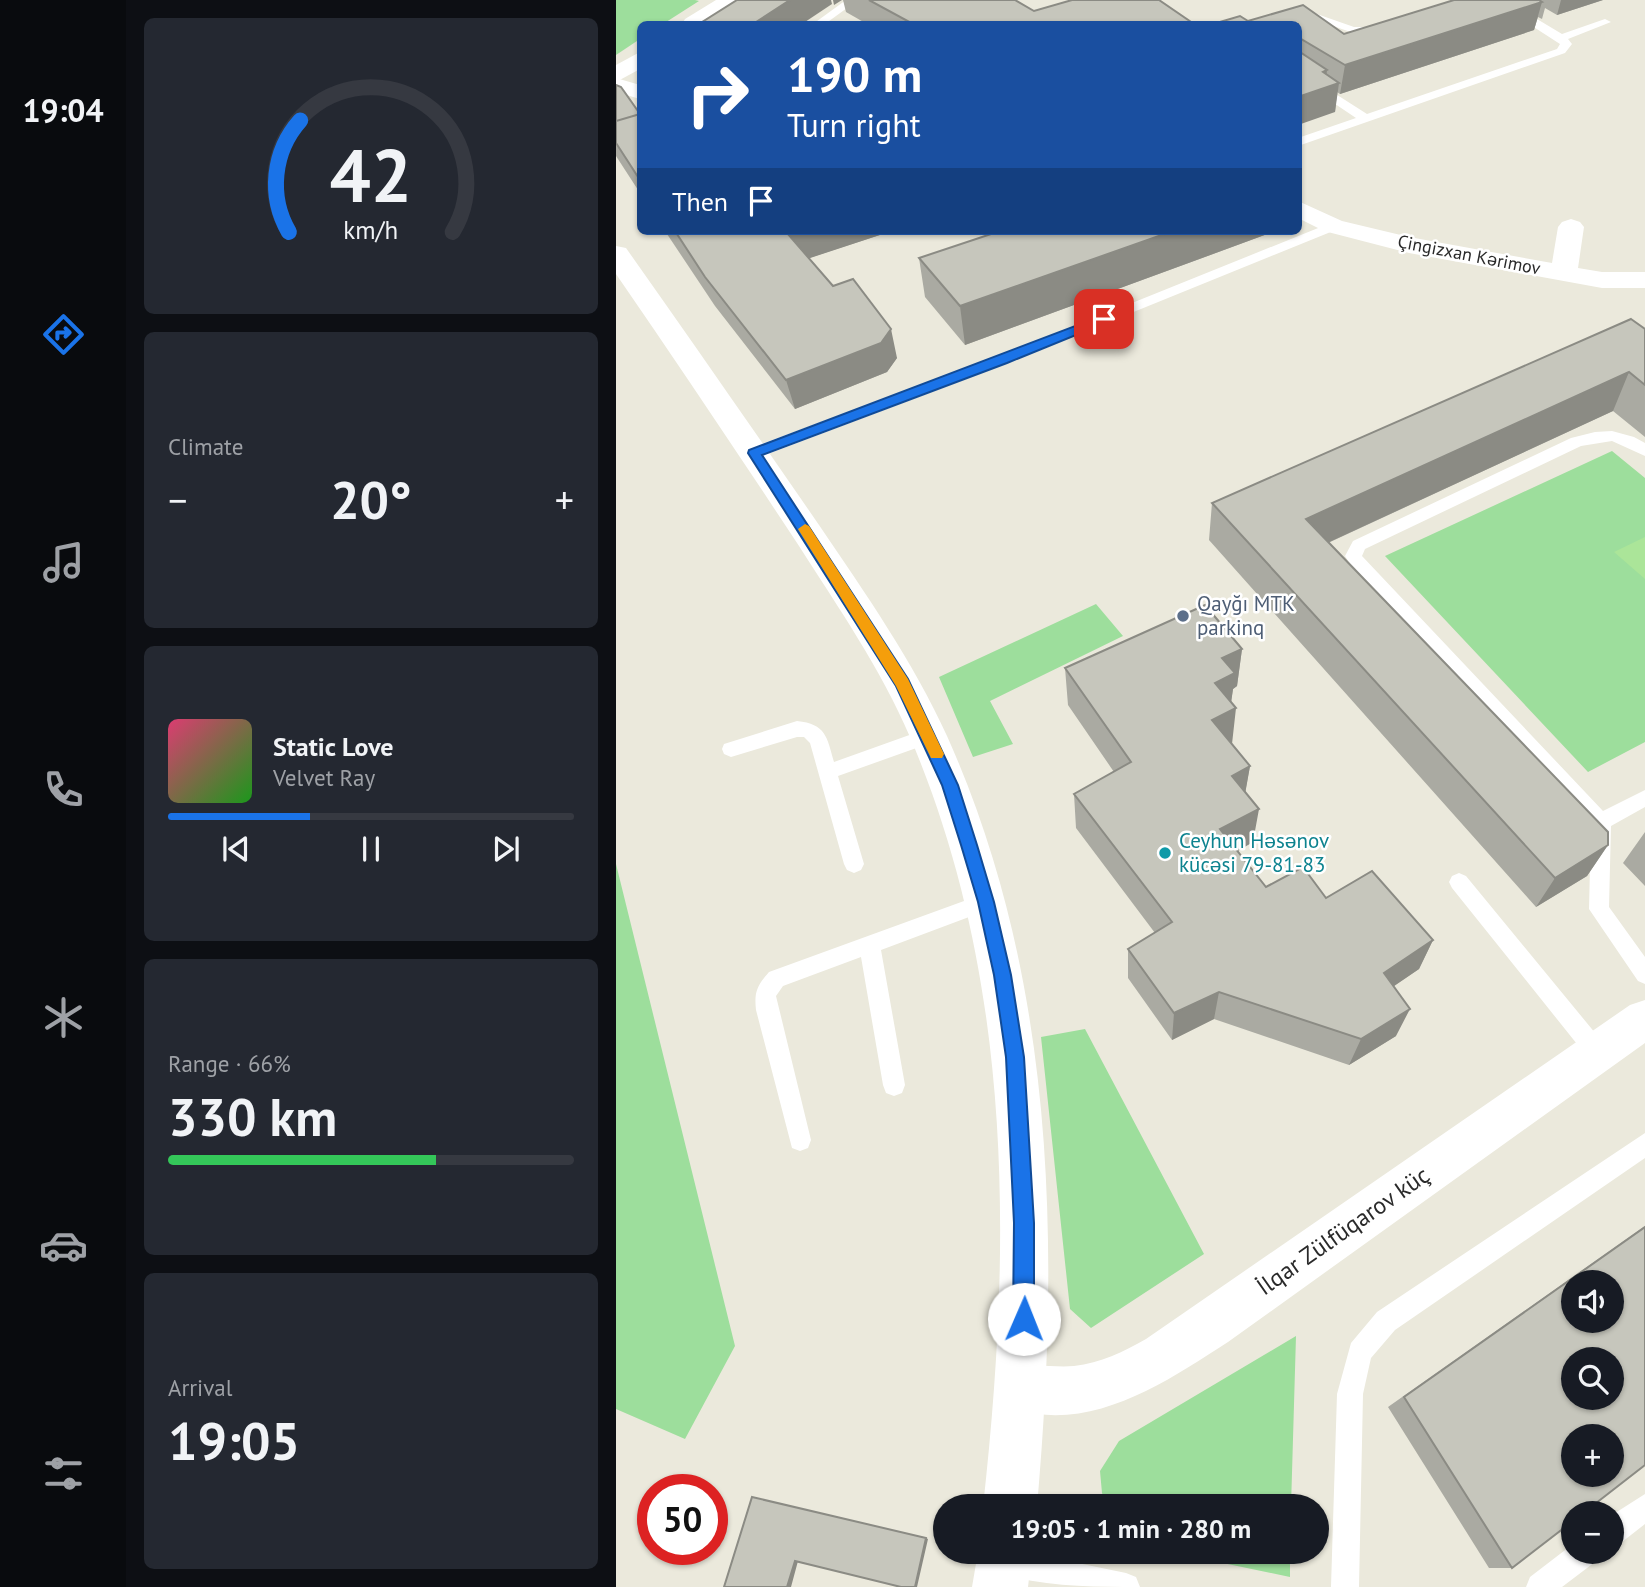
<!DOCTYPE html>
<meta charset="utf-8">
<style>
:root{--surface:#171b24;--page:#242831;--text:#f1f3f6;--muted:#9ea1a6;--line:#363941;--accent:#1a73e8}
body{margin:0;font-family:"PT Sans",sans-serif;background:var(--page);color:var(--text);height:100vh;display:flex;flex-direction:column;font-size:26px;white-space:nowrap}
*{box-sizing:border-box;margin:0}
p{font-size:23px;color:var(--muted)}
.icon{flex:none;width:38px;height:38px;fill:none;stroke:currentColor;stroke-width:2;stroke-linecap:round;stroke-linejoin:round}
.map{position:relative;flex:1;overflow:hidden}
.details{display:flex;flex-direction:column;gap:18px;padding:18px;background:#0d0f14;width:490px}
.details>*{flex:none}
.hud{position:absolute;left:21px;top:21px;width:665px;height:214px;border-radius:10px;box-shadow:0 2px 5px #0004;background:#1a4fa0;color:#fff;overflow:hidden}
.tools{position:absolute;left:945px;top:1270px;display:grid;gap:14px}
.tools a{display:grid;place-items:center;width:63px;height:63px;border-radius:50%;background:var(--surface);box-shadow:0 2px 5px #0004;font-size:35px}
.speed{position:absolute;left:21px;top:1474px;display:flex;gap:14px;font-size:35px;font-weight:700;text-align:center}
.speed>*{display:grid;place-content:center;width:91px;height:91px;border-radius:50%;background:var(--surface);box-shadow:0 2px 5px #0004;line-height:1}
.speed .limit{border:10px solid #d22;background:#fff;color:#111}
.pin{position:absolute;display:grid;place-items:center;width:60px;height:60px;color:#fff;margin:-30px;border-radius:14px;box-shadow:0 4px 10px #0006}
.me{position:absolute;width:77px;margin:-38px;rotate:1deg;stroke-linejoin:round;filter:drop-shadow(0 0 5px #0008)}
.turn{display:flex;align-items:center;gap:24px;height:147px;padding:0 35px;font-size:32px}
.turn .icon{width:91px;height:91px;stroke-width:2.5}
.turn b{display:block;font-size:49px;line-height:60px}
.then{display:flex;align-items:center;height:66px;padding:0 35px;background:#0003;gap:14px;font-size:26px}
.big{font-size:52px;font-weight:700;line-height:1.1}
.details .widget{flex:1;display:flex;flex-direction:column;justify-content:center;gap:10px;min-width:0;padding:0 24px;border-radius:10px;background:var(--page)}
.details .dial{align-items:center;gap:0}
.dial svg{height:182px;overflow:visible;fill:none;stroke:var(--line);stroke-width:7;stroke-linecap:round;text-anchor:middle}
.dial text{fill:var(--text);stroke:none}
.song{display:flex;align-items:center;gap:21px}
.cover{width:84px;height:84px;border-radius:10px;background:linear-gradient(135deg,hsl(340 70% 55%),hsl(120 70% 35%))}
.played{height:7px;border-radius:4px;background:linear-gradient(90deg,var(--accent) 35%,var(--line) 35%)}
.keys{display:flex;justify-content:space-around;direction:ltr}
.heat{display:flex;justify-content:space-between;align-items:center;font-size:38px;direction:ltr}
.charge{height:10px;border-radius:5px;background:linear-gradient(90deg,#34c759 66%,var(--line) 0)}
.trip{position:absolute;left:317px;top:1494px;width:396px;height:70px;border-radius:35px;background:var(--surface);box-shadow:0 2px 5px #0004;font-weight:700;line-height:70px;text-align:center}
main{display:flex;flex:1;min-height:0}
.tabs{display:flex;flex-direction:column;width:126px;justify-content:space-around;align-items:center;background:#090b0e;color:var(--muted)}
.tabs .icon{width:49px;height:49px}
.tabs .selected{color:var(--accent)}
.tabs b{font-size:32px;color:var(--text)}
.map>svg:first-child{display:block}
.green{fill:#9dde9c}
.pitch{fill:#abe599}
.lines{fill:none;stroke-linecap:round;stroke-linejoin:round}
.service{fill:#fff;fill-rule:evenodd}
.minor{fill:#fff;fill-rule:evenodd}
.tertiary{fill:#fff;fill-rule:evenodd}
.secondary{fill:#fff;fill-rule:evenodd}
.wall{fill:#aaaaa2}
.shaded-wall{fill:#8b8b84}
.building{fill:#c6c6bc;stroke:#8b8b84;stroke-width:2;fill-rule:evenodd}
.route{fill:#1a73e8;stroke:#114b97;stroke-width:2}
.slow{fill:#f59e0b}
.service-dot{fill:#5c6f8a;stroke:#fff;stroke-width:2.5}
.culture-dot{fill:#0f9aa8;stroke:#fff;stroke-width:2.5}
.labels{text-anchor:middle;stroke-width:5;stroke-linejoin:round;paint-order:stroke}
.far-street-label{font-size:18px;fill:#2a2a2a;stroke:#fff}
.service-label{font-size:21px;fill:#4e5e75;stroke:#fff;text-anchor:start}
.culture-label{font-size:21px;fill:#0d838f;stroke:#fff;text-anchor:start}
.near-street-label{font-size:24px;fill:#2a2a2a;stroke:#fff}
</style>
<main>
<nav class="tabs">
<b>19:04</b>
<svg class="icon selected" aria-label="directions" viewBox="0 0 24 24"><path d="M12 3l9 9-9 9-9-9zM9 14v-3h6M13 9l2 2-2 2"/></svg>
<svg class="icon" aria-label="music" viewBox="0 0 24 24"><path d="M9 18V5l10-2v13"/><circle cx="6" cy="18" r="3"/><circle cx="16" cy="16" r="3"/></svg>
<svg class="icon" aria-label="phone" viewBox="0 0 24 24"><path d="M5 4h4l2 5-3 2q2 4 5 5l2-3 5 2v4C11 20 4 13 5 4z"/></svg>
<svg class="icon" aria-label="climate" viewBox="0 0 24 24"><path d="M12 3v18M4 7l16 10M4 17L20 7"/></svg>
<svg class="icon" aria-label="car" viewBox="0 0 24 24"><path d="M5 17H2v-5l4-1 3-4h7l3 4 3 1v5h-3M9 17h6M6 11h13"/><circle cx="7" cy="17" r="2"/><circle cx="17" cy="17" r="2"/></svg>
<svg class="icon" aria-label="filters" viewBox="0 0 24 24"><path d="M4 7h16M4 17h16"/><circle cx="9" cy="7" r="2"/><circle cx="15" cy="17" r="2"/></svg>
</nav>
<section class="details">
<div class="widget dial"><svg viewBox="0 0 100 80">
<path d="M14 69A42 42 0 1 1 86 69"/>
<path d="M14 69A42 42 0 0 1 19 20" stroke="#1a73e8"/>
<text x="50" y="56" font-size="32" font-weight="700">42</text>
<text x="50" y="72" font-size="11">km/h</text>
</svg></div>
<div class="widget"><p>Climate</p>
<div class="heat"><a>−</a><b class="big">20°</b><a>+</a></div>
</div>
<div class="widget">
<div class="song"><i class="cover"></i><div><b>Static Love</b><p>Velvet Ray</p></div></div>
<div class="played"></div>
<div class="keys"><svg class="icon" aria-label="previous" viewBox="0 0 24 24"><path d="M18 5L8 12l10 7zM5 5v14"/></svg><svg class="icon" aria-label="pause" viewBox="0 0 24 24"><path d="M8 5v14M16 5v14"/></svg><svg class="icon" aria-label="next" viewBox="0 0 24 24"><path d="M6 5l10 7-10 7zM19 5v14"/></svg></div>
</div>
<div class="widget"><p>Range · 66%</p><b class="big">330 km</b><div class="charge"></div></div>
<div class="widget"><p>Arrival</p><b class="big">19:05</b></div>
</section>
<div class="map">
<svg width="1029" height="1587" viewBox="0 0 1029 1587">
<rect width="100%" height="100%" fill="#ebe9dc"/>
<path class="green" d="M0 0H79L83 1 47 24H24V39L0 55Z
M996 451 1029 478V742L972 772 769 556Z
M480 604 507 636 374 701 397 744 357 757 323 677Z
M0 864 119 1346 69 1439 0 1409Z
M469 1029 588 1254 475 1328 454 1309 425 1037Z
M680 1336 675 1507H492L486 1493 484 1471 503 1441Z
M554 1552H674V1577Z"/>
<path class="pitch" d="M1029 537V579L998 552Z"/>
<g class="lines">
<path class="service" d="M230 0H242L209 24H197Z
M876 0H889L946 34 989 19 995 22 952 39 956 44 949 53 682 146V138L740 118 682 79V70L751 114 941 49 944 44Z
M698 13 738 27H765L771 30C750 44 721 25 700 20 687 18 669 25 655 24Z
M717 222 724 226 722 229 392 363 144 457H132L130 453 132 449 382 357Z
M996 431 1018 437 1029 443V456L996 441 965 446 749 549 746 556 987 811 1029 790V807L995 826 993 907 1029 957V984L1022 981 973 909 975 825 740 573 729 556 737 541 955 438 979 432Z
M181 721C210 724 211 737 218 762L313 728 320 731 322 736 320 741 222 776 248 864 245 870 238 873 231 870 228 864 194 743 188 737H181L115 757 108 754 106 749 108 744Z
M843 873 850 876 989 1045 992 1052 989 1059 981 1063 973 1059 836 888 833 882 836 876Z
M370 893 377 896 380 902 377 908 265 950 289 1085 286 1093 278 1096 270 1093 267 1085 245 957 167 986 160 996 195 1140 192 1148 184 1151 176 1148 140 1010C138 992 141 986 153 972Z
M1029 1133V1158L779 1330 755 1358 747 1394 743 1587H715L721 1394 735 1343 761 1312Z
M1029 1494V1524L1006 1542 996 1545V1515Z
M957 1544V1552H983L979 1562 946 1587H910L914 1577Z
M379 1552H408L510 1573 520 1577 524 1587C476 1587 425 1587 379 1572L375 1562Z"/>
<path class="minor" d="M0 78 24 85V99L0 92Z
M682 201 726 221 793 237 936 263 942 227 946 222 955 219 964 222 968 227 962 268 986 272H1029V288H986L793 253 708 231 682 218Z
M1029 1000V1043L612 1342C547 1384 468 1438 388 1405L381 1388 388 1371C412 1361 433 1368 458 1366 485 1363 507 1352 530 1339L1014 1005Z"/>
<path class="tertiary" d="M100 0H126L91 24H66L69 19Z
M24 52V69L0 82V65Z"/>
<path class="secondary" d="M0 246 10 248C75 340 139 432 203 525 249 593 297 661 331 736 440 979 444 1246 421 1507H367C396 1247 398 981 294 737 265 669 222 607 183 546 123 455 62 364 0 274Z
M362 1552H416L412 1587H356Z"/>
</g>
<path class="wall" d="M227 0H399L418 11 578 24H251L230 12Z
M838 0H987L941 15 929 8 926 19 922 17 918 30 724 94 721 92 719 112 632 21 728 34Z
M0 85 24 114V193L0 156Z
M49 231H276L193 258 281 358 271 372 179 409 99 306Z
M384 231H657V232L349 345 309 297 303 258Z
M1029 329V437L997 411 712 543 992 845 971 876 920 907 593 540 596 503Z
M626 649 621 686 617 689 615 702V744L634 766 629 793 637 842 622 851 650 887 710 898 817 940 803 969 778 986 780 1036 733 1065 598 1019 556 1040 512 978V949L539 933 460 828 458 794 498 772 452 705 449 668Z
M1029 832V886L1007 863Z
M1029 1226V1465L896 1568H873L772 1407Z"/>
<path class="shaded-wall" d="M174 0H215L216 4 186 24H137Z
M217 0H226L218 5Z
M945 0H987L941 15Z
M926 2 918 30 724 94 729 65Z
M711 70 709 88 723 83 719 112 682 125V97L707 72Z
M177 231H276L179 263 171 233Z
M557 231H657V232L349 345 344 306Z
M275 329 281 358 271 372 179 409 170 380Z
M1013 372 997 411 683 556 690 519Z
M626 649 621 686 617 689 614 710 599 683 606 658Z
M620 708 616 744 596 720Z
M634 766 628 800 616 776Z
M643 809 637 842 600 863 604 829Z
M992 845 971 876 920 907 939 878Z
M817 940 803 969 756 1001 768 973Z
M603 992 598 1019 556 1040 558 1013Z
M794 1009 780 1036 733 1065 745 1039Z
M310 1538 312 1539 301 1587H299Z
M179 1561H182L175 1587H171Z"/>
<path class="building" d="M121 0H174L137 24H83Z
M253 0H399L418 11 456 0H543L578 24H297Z
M838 0H923L926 2 729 65 685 39 684 52 711 70 707 72 723 83 682 97V24H597L624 16 632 21 687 5 728 34Z
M0 85 5 87 24 114 0 121Z
M24 114V180L0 143V121Z
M59 231H177L171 233 217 286 237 279 275 329 265 343 170 380 89 277Z
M384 231H557L344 306 303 258Z
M1015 319 1029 329V385L1013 372 690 519 992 832V845L939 878 596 503Z
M589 605 626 649 606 658 619 673 599 683 620 708 596 720 634 766 616 776 643 809 604 829 650 887 687 867 710 898 756 871 817 940 768 973 794 1009 745 1039 603 992 558 1013 512 949 556 922 458 794 515 762 449 668Z
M1029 1227V1465L966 1514H957V1521L896 1568 788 1397ZM957 1283H996V1321H957ZM957 1360H996V1398H957ZM957 1437H996V1475H957Z
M136 1497 310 1538 299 1587H285L179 1561 171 1587H108Z"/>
<path class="route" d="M488 315 494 319 492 322 391 363 146 455 292 679 342 785 361 845 378 902 395 975 408 1057 418 1223V1319L415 1326 408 1329 400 1326 397 1319 398 1223 390 1057 378 975 362 902 345 845 326 785 280 686 132 453 133 450Z"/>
<path class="slow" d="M189 524 193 526 292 679 328 754 326 758H315L280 686 182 529Z"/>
<circle class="service-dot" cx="567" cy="616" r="7"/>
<circle class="culture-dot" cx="549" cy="853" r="7"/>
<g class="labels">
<g class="far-street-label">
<text transform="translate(853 255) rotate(11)" y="6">Çingizxan Kərimov</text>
</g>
<g class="service-label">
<text x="581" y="611">Qayğı MTK<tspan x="581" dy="24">parkinq</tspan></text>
</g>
<g class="culture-label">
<text x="563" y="848">Ceyhun Həsənov<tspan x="563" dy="24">kücəsi 79-81-83</tspan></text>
</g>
<g class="near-street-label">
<text transform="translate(727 1231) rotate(-35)" y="8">İlqar Zülfüqarov küç</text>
</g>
</g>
</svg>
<div class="tools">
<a><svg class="icon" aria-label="sound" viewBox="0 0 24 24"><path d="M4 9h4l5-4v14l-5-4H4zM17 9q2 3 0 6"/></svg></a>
<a><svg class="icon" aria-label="search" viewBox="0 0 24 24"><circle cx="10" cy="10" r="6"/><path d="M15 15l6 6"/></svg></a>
<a>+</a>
<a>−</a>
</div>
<div class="speed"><div class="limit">50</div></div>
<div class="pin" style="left:488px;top:319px;background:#d93025"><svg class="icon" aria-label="arrive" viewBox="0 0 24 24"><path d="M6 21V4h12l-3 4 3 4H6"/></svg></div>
<svg class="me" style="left:408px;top:1319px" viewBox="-20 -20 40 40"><circle r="19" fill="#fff"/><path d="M0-13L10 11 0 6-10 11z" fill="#1a73e8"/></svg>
<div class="trip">19:05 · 1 min · 280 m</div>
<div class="hud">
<div class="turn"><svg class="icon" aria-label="right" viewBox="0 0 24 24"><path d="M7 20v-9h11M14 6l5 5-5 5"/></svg><div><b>190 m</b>Turn right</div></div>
<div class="then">Then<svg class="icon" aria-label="arrive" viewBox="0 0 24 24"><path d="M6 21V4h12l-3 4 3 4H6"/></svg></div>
</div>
</div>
</main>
